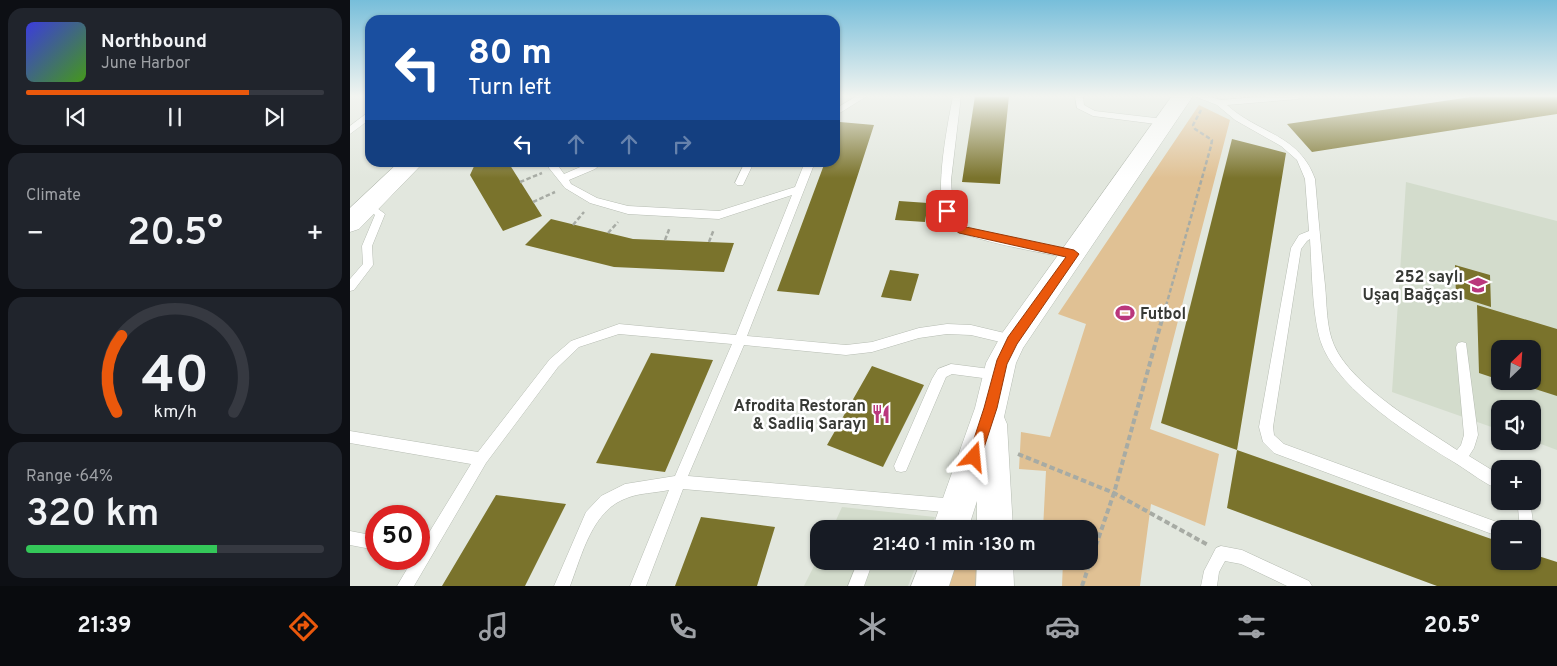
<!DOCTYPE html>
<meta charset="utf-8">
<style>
:root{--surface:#171b24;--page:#20242c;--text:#f1f3f6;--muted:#9ea1a6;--line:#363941;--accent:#ea580c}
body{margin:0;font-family:Overpass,sans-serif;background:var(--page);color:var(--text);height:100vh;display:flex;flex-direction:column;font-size:19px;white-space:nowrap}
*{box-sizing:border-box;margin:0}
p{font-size:16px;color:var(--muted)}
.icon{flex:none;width:28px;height:28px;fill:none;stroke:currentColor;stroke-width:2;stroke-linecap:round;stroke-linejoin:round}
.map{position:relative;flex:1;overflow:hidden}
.sheet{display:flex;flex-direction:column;gap:8px;padding:8px;background:#0d0f14;width:350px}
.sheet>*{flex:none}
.guide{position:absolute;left:15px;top:15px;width:475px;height:152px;border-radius:15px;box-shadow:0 1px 4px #0004;background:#1a4fa0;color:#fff;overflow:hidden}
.needle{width:32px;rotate:25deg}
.controls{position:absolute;left:1141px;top:340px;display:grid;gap:10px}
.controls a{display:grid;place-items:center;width:50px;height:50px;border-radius:10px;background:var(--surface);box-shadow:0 1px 4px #0004;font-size:25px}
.speed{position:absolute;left:15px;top:505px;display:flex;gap:10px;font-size:25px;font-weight:700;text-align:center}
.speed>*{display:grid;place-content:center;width:65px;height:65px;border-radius:50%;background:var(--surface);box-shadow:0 1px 4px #0004;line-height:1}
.speed .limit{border:8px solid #d22;background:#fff;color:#111}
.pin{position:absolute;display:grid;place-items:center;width:42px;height:42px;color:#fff;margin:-21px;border-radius:10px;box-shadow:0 2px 8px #0006}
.me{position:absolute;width:55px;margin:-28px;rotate:18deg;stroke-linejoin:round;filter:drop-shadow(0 0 4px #0008)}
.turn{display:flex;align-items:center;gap:18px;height:105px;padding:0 20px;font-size:22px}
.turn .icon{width:65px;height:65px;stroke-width:2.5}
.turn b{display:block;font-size:35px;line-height:42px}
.lanes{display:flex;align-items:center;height:48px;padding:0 20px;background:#0003;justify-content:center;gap:25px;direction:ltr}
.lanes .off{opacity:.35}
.big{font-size:38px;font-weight:600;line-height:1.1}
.sheet .widget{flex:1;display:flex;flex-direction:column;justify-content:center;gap:8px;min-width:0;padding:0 18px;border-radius:15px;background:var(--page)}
.sheet .dial{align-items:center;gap:0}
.dial svg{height:130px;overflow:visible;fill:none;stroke:var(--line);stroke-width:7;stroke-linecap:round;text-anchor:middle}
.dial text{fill:var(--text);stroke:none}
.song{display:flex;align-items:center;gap:15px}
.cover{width:60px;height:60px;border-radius:8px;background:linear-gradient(135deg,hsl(240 70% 55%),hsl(100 70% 35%))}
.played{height:5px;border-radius:2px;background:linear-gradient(90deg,var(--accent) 75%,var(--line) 75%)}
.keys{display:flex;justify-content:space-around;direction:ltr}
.heat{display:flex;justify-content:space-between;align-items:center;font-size:28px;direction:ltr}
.charge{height:8px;border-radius:4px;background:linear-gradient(90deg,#34c759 64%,var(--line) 0)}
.trip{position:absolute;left:460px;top:520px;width:288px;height:50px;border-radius:15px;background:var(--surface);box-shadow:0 1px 4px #0004;font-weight:600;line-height:50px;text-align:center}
.tabs{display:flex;height:80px;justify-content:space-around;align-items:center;background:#090b0e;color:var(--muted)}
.tabs .icon{width:35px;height:35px}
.tabs .selected{color:var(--accent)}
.tabs b{font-size:22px;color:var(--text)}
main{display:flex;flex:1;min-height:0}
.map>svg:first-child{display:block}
.built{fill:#d3dccc;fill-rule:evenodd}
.green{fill:#e0c194}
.building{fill:#7a732c}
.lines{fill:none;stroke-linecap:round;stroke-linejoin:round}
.service-casing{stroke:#b7bdb3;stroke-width:1}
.secondary-casing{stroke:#b7bdb3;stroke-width:1}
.path-far1{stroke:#a7aba4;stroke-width:2.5;stroke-dasharray:4.5 2.5;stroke-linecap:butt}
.path{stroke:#a7aba4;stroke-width:4;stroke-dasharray:5.5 3;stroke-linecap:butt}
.service{fill:#fff;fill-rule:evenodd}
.secondary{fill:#fff;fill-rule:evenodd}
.route{fill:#ea580c;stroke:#983908}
.labels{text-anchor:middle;stroke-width:5;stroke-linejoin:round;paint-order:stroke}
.poi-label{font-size:16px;font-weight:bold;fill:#373935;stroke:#fff;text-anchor:end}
</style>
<main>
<section class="sheet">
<div class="widget">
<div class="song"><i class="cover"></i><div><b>Northbound</b><p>June Harbor</p></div></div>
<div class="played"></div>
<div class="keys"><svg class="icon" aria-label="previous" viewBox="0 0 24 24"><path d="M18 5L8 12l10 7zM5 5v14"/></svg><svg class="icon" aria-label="pause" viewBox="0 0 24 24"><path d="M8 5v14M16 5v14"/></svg><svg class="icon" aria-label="next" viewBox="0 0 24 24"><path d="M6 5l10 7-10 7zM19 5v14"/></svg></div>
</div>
<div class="widget"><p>Climate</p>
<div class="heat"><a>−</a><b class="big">20.5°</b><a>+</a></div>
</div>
<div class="widget dial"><svg viewBox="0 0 100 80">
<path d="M14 69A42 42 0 1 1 86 69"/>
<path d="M14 69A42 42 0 0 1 17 22" stroke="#ea580c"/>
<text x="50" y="56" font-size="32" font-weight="700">40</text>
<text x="50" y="72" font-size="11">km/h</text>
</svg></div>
<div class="widget"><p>Range · 64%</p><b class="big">320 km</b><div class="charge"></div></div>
</section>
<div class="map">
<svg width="1207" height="586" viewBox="0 0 1207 586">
<rect width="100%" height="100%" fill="#e2e7de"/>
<path class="built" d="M1056 182 1207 221V450L1183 441 1182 409H1150V430L1042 392ZM1150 349H1182V381H1150Z
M492 507 585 517 580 529H482Z
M469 556V561H568L558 586H454Z"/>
<path class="green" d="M849 105 880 120 800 429 869 454 855 526 801 504 790 586H712L713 561H739V529H693L696 471 669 469 671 432 700 437 736 324 708 314Z
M604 561H630V586H596Z"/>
<path class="building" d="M625 96H659L650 184 612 182Z
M1128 96H1207V114L962 152 937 124Z
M490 122 524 125 469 295 427 291 475 162H485V135Z
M882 139 936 153 887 450 811 423Z
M126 162H158L192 216 153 231 120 175Z
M549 201 578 203 575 222 545 220Z
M201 219 283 239 384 243 374 272 264 267 175 245Z
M1105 265 1140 275 1141 307 1106 296Z
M540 270 569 274 561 301 531 297Z
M1127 305 1207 329V396L1182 388V349H1150V380L1129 373Z
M301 353 363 360 315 472 246 463Z
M522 366 574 385 533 467 477 445Z
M887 450 1150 542V561H1182V554L1207 562V586H1087L877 508Z
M146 495 216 504 175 586H92Z
M351 517 425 527 407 586H325Z"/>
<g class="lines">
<g class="service-casing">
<path id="service" d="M507 96H517L485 116V109Z
M603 96H611L601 180 603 212 606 220 623 229 727 252 728 255 727 258 723 259C700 254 615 240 601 227 580 208 598 123 603 96Z
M725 96H733L734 105 745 111 814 119 818 122 814 125 743 116 727 108Z
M844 96H857L871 100 918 96H952L948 99 877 105C909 134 949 134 965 179 968 214 971 249 975 285 977 304 976 327 984 345 1001 385 1071 426 1107 450L1111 445 1114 435 1106 347 1108 343 1112 342 1116 343 1128 435 1124 448 1119 456 1150 475V490C1135 484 1121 473 1107 464 1066 439 990 392 972 345 962 319 962 269 960 239L957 241 951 249 923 427 924 435 934 444 1155 525 1157 529H1150V537L924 453 913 442 909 427 941 248 949 235 959 231 955 179 947 160 931 146 885 120 867 105Z
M20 111V119L0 134V126Z
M198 162H208L209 167 214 174 242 162H253L245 169 219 180 221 184 247 198 278 206 369 211 445 187 455 162H465L397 336 496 345 522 342 569 328 597 324 621 325 663 335 667 337 669 340 667 343 663 345 621 335 597 334 569 338 522 352 496 355 394 345 338 476 606 499 611 501 613 506 611 511 606 513 333 489 296 586H280L319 490C305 493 289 493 277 498 242 510 232 555 220 586H204L236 512 251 496 275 484 325 476 382 344 269 334 229 347 208 367 136 463 64 586H47L63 559H69V549L121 464 0 443V431L128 452 200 359 221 341 269 324 386 335 442 195 369 219 278 214 240 203 215 188 199 168Z
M395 162H404L393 185H387L385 183Z
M19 202 35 214 22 246 23 265 4 290 0 291V279L13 264 12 246 25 215 14 205Z
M601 364 648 370 652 371 654 375 652 379 648 380 602 374 596 377 556 471 551 472 546 471 544 466 582 379 588 369Z
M1165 501H1180L1184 529 1182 533V529H1170L1168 508Z
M0 531 26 536V550L0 545Z
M871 546 892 550 959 581 962 586H937L891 564 875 561 869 572 867 586H851L854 571 866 548Z
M508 561H523L514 586H498Z"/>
</g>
<g class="secondary-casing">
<path id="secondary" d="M822 96H843L673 348 666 363 654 417 657 424 663 529H627V501L618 529H582L625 408 636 363 653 332Z
M49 162H74L9 229 0 232V208Z
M571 561H607L599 586H561Z
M627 561H663L664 586H626Z"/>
</g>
<path class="path-far1" d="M170 182 192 173
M183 202 205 192
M223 225 234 212
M258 233 268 222
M315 240 320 227
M359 242 364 229
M816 306 861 146 862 140 845 129 843 125 851 110"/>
<path class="path" d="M668 454 764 493 858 545
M732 586 764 493 816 305"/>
<use href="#service" class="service"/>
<use href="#secondary" class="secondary"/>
</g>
<linearGradient id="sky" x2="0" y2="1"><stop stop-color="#77beda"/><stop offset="0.54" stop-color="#f2f4f0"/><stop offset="1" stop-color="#f2f4f0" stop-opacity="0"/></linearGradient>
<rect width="1207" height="178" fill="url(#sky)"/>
<path class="route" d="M597 207 601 208 606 220 616 227 724 250 729 254 667 344 657 364 647 408 631 457 629 461 624 463 620 461 618 457 634 408 647 360 658 337 716 257 609 233 598 225 592 211Z"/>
<defs>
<g id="school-bare" transform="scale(1.5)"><path d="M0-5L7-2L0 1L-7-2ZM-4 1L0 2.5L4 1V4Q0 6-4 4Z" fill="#ba377c" stroke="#fff" stroke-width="2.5" paint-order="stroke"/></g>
<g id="stadium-bare" transform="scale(1.5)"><path d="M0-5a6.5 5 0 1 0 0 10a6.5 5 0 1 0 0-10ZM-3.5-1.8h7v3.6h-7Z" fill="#ba377c" stroke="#fff" stroke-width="2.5" paint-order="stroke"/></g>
<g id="restaurant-bare" transform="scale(1.5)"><path d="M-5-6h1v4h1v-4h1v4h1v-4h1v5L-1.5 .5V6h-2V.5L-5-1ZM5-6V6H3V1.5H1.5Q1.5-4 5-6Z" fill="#ba377c" stroke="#fff" stroke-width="2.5" paint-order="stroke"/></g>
</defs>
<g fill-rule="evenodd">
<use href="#school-bare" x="1128" y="285"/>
<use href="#stadium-bare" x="775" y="313"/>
<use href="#restaurant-bare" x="531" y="414"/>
</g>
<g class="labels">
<g class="poi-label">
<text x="1113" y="282">252 saylı<tspan x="1113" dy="18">Uşaq Bağçası</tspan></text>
<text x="790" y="319" text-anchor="start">Futbol</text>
<text x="516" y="411">Afrodita Restoran<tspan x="516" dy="18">&amp; Sadliq Sarayı</tspan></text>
</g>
</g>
</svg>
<div class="controls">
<a><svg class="needle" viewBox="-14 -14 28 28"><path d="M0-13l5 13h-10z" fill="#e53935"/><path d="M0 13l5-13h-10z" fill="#9ea1a6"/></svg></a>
<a><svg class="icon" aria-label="sound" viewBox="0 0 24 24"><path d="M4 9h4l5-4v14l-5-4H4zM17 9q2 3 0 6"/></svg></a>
<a>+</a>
<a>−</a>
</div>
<div class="speed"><div class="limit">50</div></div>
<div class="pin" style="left:597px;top:211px;background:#d93025"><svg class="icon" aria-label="arrive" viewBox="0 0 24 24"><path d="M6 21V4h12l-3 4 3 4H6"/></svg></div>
<svg class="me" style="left:624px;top:457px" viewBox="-20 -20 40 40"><path d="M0-17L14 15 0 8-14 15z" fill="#ea580c" stroke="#fff" stroke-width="4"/></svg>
<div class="trip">21:40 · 1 min · 130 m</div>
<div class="guide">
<div class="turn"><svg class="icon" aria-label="left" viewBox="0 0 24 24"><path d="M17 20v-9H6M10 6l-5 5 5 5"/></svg><div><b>80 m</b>Turn left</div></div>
<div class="lanes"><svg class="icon" aria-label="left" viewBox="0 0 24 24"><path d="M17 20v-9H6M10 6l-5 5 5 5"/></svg><svg class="icon off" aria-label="ahead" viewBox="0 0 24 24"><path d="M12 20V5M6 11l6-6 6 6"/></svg><svg class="icon off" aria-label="ahead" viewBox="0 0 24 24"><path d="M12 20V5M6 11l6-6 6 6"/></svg><svg class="icon off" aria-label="right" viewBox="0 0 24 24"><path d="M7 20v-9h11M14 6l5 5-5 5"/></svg></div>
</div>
</div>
</main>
<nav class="tabs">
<b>21:39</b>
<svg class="icon selected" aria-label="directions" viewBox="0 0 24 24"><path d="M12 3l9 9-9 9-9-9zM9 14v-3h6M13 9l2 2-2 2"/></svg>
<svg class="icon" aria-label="music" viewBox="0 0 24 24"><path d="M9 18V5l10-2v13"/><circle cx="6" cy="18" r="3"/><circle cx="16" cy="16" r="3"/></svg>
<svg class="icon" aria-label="phone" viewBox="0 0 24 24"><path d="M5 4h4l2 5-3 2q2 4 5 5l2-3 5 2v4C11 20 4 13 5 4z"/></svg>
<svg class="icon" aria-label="climate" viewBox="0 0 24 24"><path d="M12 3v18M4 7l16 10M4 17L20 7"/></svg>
<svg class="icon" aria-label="car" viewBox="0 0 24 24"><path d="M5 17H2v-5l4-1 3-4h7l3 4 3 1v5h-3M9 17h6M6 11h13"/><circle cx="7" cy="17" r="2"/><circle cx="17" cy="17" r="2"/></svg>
<svg class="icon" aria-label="filters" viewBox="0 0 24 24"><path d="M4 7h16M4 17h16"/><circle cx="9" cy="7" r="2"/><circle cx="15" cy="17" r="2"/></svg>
<b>20.5°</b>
</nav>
